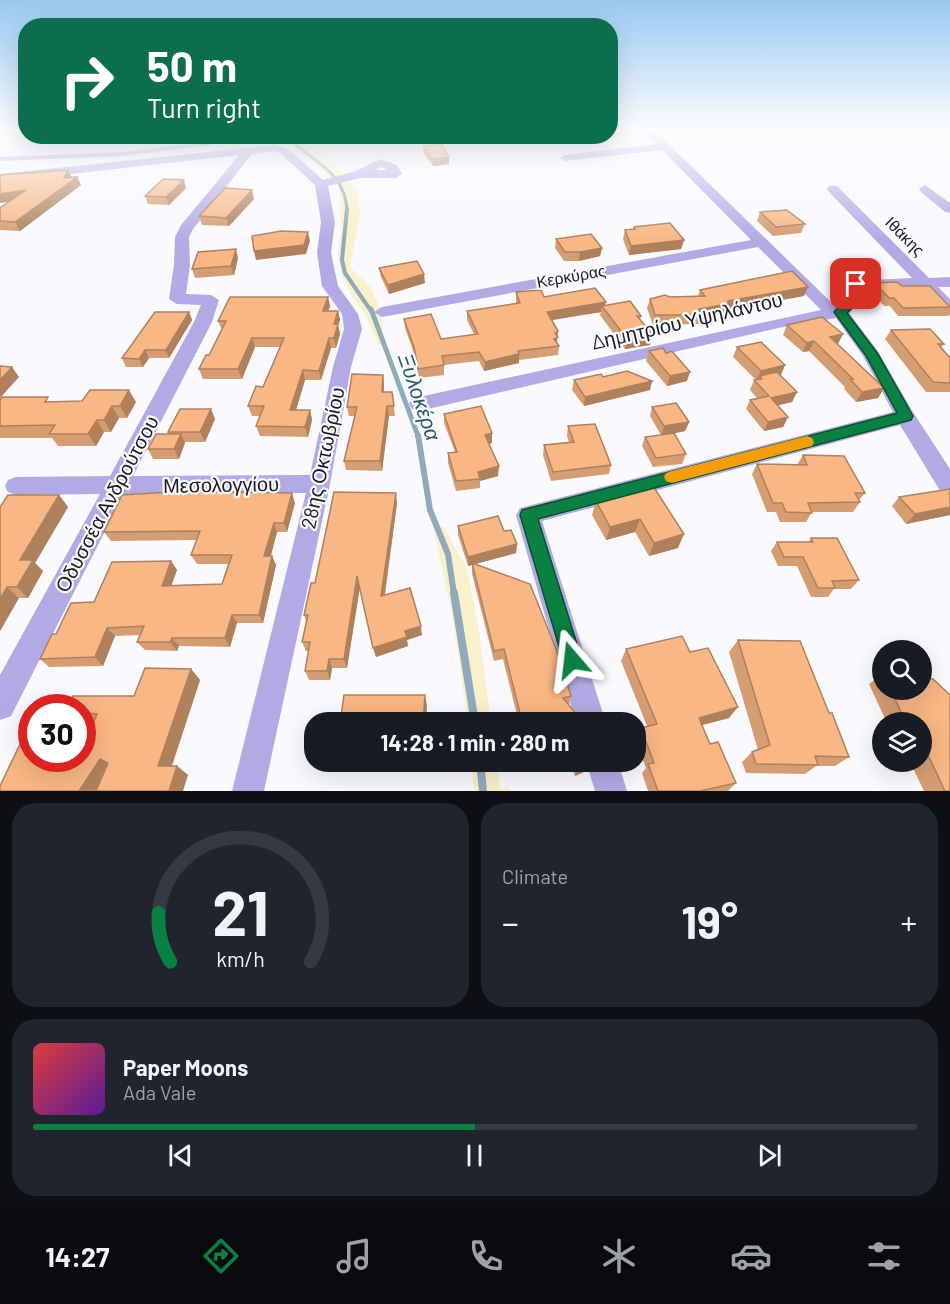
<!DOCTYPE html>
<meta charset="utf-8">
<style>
:root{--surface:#171b24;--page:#20242c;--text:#f1f3f6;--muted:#9ea1a6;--line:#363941;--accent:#0b8043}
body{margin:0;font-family:Barlow,sans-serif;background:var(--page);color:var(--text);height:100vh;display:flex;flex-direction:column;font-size:22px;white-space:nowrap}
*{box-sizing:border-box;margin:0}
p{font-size:20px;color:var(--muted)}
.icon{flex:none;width:33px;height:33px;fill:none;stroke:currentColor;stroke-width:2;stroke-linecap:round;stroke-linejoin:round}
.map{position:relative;height:791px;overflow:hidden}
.drawer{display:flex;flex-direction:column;gap:12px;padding:12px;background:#0d0f14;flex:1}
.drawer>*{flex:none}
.top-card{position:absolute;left:18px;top:18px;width:600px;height:126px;border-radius:24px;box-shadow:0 6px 24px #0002;background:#0b6e4f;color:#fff;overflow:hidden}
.buttons{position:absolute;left:872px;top:640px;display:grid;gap:12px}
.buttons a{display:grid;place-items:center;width:60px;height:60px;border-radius:50%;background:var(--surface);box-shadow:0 6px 24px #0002;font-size:30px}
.speed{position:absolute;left:18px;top:694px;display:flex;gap:12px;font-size:30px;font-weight:700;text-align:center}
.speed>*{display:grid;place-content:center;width:78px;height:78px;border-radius:50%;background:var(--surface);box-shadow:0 6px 24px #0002;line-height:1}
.speed .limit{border:9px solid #d22;background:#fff;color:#111}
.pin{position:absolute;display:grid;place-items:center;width:51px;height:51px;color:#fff;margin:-26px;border-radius:12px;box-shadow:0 3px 9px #0006}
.me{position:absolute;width:66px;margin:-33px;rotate:343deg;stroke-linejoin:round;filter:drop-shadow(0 0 4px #0008)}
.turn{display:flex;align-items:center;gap:21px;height:126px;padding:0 30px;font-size:27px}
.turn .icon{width:78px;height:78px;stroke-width:2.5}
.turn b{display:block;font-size:42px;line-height:51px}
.big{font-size:45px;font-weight:700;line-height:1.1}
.drawer .card{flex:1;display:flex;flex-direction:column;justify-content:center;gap:9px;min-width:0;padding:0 21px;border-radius:24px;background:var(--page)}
.drawer .dial{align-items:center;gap:0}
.dial svg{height:156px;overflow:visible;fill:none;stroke:var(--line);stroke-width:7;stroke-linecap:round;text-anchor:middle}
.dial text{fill:var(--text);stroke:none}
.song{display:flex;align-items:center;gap:18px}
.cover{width:72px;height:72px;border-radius:9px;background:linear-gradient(135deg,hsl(0 70% 55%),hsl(270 70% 35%))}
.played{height:6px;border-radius:3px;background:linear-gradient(90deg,var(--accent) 50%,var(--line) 50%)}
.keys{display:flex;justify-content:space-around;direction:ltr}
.heat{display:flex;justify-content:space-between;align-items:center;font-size:33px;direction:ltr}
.drawer .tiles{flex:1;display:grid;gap:12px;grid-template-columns:1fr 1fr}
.card:last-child{grid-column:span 2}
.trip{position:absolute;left:304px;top:712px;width:342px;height:60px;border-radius:24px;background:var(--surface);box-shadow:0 6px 24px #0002;font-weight:700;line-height:60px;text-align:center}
.tab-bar{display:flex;height:96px;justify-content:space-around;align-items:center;background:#090b0e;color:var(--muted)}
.tab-bar .icon{width:42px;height:42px}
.tab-bar .on{color:var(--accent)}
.tab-bar b{font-size:27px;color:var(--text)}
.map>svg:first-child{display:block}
.sand{fill:#faf0ca}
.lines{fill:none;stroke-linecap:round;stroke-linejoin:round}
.stream-far4{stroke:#8fabbb;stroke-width:3}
.stream-far3{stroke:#8fabbb;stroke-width:4}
.stream-far2{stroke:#8fabbb;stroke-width:5}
.stream-far1{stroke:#8fabbb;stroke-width:6}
.stream{stroke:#8fabbb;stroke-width:8}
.lane{fill:#b2aae4;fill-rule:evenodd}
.street{fill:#b2aae4;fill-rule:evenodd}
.wall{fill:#d59d72}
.shaded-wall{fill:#ae805c}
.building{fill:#f8b784;stroke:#ae805c;stroke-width:1.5}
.route{fill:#0b8043;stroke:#07532c;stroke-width:1.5}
.slow{fill:#f59e0b}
.labels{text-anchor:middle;stroke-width:4.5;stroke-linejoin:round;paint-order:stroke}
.far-street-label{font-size:16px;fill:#1b1c1f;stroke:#f9f9fe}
.street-label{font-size:20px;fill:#1b1c1f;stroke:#f9f9fe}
.water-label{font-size:21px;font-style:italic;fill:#28566c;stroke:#f9f9fe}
</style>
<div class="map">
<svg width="950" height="791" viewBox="0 0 950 791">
<rect width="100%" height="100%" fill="#f9f9fe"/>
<path class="sand" d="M315 143 357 189 360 212 350 266C355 275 364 279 370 287 381 303 382 326 385 344H378L366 316 351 295 341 273 338 254 341 233 340 192 336 182 292 146Z
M432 522 444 527 467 569 479 631 491 723H468L453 619Z
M471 762H496L500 789 509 786 511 791H474Z"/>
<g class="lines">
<path class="stream-far4" d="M296 145C321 165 345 176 347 210"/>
<path class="stream-far3" d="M347 209 342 260 345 273 371 311"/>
<path class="stream-far2" d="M371 309 418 436"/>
<path class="stream-far1" d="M418 435 430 510 448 554 454 594"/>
<path class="stream" d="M454 593 475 723
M480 762 483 791"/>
<path class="lane" d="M259 136H282L122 156 0 161V157L122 152Z"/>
<path class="street" d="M643 130H654L836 307 850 281 912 278 829 192 827 189 829 186H837L929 278 950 277V287H938L950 299V313L944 312 921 287 862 289 854 308 849 313 877 350 913 412 950 469V497L942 494 900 425 542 521 606 723H576L516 515 520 508 893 412 863 356 836 318 778 328 419 411 412 409 409 404 412 399 419 397 821 310 758 247 382 317 374 312 382 307 751 240 662 150 565 161 559 158 565 155 656 144Z
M275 145 288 149 323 180 356 171 380 159 397 165 402 174 396 178H360L328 186 335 222 331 253 338 286 358 314 362 329 351 367 330 484 264 791H232L306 493 124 494 11 716 0 720V675L100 494 16 495 8 492 5 486 8 480 16 477 110 476 194 322 201 305 177 304 169 299 174 265 175 237 181 225 239 155 0 182V174ZM274 151 280 153 315 185 321 222 317 253 322 286 342 314 344 329 333 367 310 475 133 476 212 322 219 300 211 295 186 294 190 265 189 237 193 229 252 154ZM381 167 388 170H375Z
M925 185 950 203V213L945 212 921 192 919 189Z
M586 762H618L627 791H595Z"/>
</g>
<path class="wall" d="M423 146 449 157V164L433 166 424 154Z
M68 170 72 177H77L81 185 20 231 0 230V208L10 201 0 203Z
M186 188 169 205 148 204 145 196Z
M254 199 229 226 202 225 199 216Z
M760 212 805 224 801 233 773 236 757 221Z
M634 227 684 240 681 249 629 255 623 239 625 230 633 229Z
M556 239 602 248 600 256 579 261H564L555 248Z
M238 258 234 275 195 278 192 269Z
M379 268 425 283 389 294 381 277Z
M875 283 902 286 950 306V314L949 316H898L890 306H884L871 291Z
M700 290 804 296 726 310 725 313 701 317 699 324 653 325 647 308 650 299 698 296Z
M516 292 544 297 606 302 605 305 641 316 640 320 650 345 625 349 600 315 601 312 552 320 558 331 557 343 559 346 558 355 519 360V363L484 371 479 361 444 365V375L419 378 415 356 405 328 404 319 441 339 474 334 467 320V311L516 303Z
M328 297 330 306 328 311H338L340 320 338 325 340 334 336 348H331L321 380H305L296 410H310L312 420 308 437 260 436 256 426 260 416H252L248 406 263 387 280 347H255L242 379H203L199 369 209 355 222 330 218 321Z
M189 312 192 320 169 358H149L143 367H126L122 358Z
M787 325 838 344H837L884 388 878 398 856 402 844 389 845 387 809 351 803 352 783 335Z
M891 330 944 344 941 347 950 358V392H926L885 339Z
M737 347 785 365 780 375 797 392 792 402 778 405 788 417 783 427 764 431 746 409 750 400 757 398 750 390 754 380H756L733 357Z
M649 351 687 381 667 386 646 361Z
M383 375 384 385V392H392L395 416H389L382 471 346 470 344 461 355 416H349L347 407Z
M603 377 652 381 650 390 584 406 572 390 574 380Z
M0 400 50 402H136L127 418H119L111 432H104L96 446H58L52 438H0Z
M652 407 689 422 685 431 675 433 686 454 682 464 653 467 642 446 645 437 661 435 650 416Z
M444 414 492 443 489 444 498 476 480 481V488L456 491 448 463V453L455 452 444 423Z
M215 419 205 442H185V443L179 459H153L148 449 169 434 168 432Z
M568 426 611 465 609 474 551 481 543 455 544 445 569 442 567 436Z
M803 455 865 493 859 500 860 502 853 512H812L806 522H780L776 512H767L752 474 757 464 797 465Z
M653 486 678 548 649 556 635 532 606 540 592 515 596 501Z
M950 489V515L906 524 892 506 899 497Z
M203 490 205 492 295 503 287 532H277L271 556H272L276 565 263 623H237L230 647 179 646 177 651 145 650 137 642 140 635 115 636 103 666 49 667 40 659 56 634 94 602 171 561 177 570 171 585 222 584 228 564H197L191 555 197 540 111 541 104 532Z
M59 495 68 507 35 563 43 571 28 598H19L0 631V507Z
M397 503 385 595 422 635 407 640 408 646 376 657 360 587 347 668H332L330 680H309L305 671 309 651H306L302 642 306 621 304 615 315 583Z
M458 526 504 531 517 544 516 553 475 564 571 696 569 705 581 723H519L503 659 494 661 472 574V565L468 566 458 535Z
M811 538 859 580 851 589H834L828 597H811L797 566H778L771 551 777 542H809Z
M738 640 829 713 849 757 835 766H816L805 774 746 773 742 762 752 752 758 750 729 652Z
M626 649 690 652 729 718 702 725 710 744 736 783 728 791H648L642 773 646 768 636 742V736L641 728 647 726 621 661Z
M191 669 200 680 172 766H177L188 775 0 791 86 741 93 723H82V708L134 696Z
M882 674V690H921L950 791H924L910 762H921V723H887L869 684Z
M570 762H589L586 771 575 776Z"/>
<path class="shaded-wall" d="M449 157V164L433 166 432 159Z
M68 170 72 178 77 177 81 185 20 231 15 222 64 178Z
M184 180 186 188 169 205 166 197Z
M26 190 30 199 0 203V194Z
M252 190 254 199 229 226 226 218Z
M308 232 310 241 306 254 256 260 254 251Z
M684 240 681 249 629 255 631 246Z
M602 248 600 256 579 261 580 252Z
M236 249 238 258 234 275 231 266Z
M424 274 425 283 389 294 388 285Z
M808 287 804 296 726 310 725 313 701 317 702 315 699 309 728 301Z
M328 297 330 306 325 320 323 311Z
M606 302 604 309 602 306 601 312 546 321 547 312Z
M338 311 340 320 338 325 340 334 336 348 334 338V324Z
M189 312 192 320 169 358 166 350Z
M558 331 556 346 553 347 555 333Z
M843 334 838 344 825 347 830 337Z
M653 335 650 345 625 349 627 339Z
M252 338 255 347 242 379 238 369Z
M329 338 331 348 321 380 319 371Z
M814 341 809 351 803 352 807 343Z
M145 350 149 358 143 367 139 359Z
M519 354V363L484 371 485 362Z
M785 365 781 375 762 379 760 376 759 380H756L761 371Z
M12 367 19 377 0 398V380Z
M303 370 305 380 293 420 290 410Z
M690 372 687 381 667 386 670 376Z
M383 375 384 385 383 402 382 392Z
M652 381 650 390 584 406 585 397Z
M884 388 878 398 856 402 862 392Z
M129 390 136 402 127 418 120 406Z
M797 392 792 402 767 408 771 398Z
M112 406 119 418 111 432 104 420Z
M387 406 389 416 382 471 380 461Z
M211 409 215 419 205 442 200 432Z
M310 410 312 420 308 437 305 427Z
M788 417 783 427 764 431 768 422Z
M97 420 104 432 96 446 88 434Z
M689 422 685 431 661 436 664 426Z
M492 433V443L485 444V435Z
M181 434 185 443 179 459 174 449Z
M499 466 498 476 480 481 478 472Z
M292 493 295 503 287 532 284 523Z
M396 493 397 503 383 606 381 596Z
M59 495 68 507 35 563 43 571 28 598 17 587 20 560Z
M950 507V515L906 524 915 514Z
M640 519 635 532 606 540 610 527Z
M274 523 277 532 268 565 264 556Z
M684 534 678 548 649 556 654 543Z
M517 544 516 553 468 566V557Z
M272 556 276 565 263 623 259 615Z
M171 561 177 570 168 595 162 586Z
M357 576 360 586 347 668 344 659Z
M7 587 19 598 0 631V599Z
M232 615 237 623 230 647 225 638Z
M421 626 422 635 407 640 408 646 376 657 373 648 405 631Z
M107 628 115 636 103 666 95 657Z
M172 638 179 646 177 651 170 642Z
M329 659 332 668 330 680 327 671Z
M191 669 200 680 169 774 158 766Z
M425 695 427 706 426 723H423Z
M738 707 729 718 691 728 699 718Z
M100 759 113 768 98 791H79Z
M590 763 586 771 575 776 578 769Z
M177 766 188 775 183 791H169Z"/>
<path class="building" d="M441 144 449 157 432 159 423 146Z
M68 170 64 178 77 177 15 222 0 221V208L26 190 0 194V175Z
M163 179 184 180 166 197 145 196Z
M225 188 252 190 226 218 199 216Z
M787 210 805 224 776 227 760 212Z
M670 223 684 240 631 246 625 230 635 229 634 227Z
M281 231 308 232 304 245 254 251 252 236Z
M591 234 602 248 580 252H565L556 239Z
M236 249 231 266 192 269 198 252Z
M417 261 424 274 388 285 379 268Z
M792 271 808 287 728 301V304L699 309 702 315H655L650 299 665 295 670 297 705 296 700 290Z
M897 282 902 286H930L948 305 950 306V307L903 308 894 298H889L875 283Z
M595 288 606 302 547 312 558 331 555 333 558 337 554 339 559 346 518 351 519 354 485 362 479 352 442 356 444 365 418 369 414 347 404 319 431 314 441 339 478 334 467 311 520 303 516 292 541 290 544 297Z
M230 297H328L323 311H338L334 324H338L334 338H329L319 371 303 370 290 410H310L305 427 256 426 264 406H248L256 386 263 387 284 338H252L238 369H199L206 355H209L226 321H218Z
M630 301 641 316H637L653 335 627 339 602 306Z
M155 312H189L166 350H145L139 359 122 358Z
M822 317 843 334 830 337 884 388 862 392 850 379H853L814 341 807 343 787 325Z
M930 329 944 344H938L950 358V383L933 382 891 330Z
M761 342 785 365 761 371 737 347Z
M663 348 666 353 672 351 690 372 670 376 649 351Z
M0 366 12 367 0 380Z
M627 371 652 381 585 397 574 380 601 374 603 377Z
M777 372 797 392 771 398 788 417 768 422 750 400 769 396 754 380 762 379 760 376Z
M352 374 383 375 382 392H392L394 406H387L380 461H344L357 407H347Z
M90 390H129L120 406H112L104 420H97L88 434H49L55 425 0 426V400L2 397H48L45 402 82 401Z
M676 403 689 422 664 426 652 407Z
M481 406 492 433 485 435 499 466 478 472 480 479 456 481 448 453 457 452 444 414Z
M180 409H211L200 432H168Z
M595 424 611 465 553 472 544 445 574 442 568 426Z
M674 433 686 454 656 458 645 437Z
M156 434H181L174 449H148Z
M803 455 844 456 865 493H855L860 502 808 503 812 513 786 512 782 503H773L757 464 807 465Z
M653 486 684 534 654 543 640 519 610 527 596 501Z
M950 489V507L915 514 899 497Z
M203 490 202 492 292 493 284 523H274L264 556H272L259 615H232L225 638H172L170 642H137L144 626 107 628 95 657 40 659 52 634H56L71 603 94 602 112 562 171 561 162 586 222 584 232 555H191L200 531 104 532 122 495Z
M334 492 396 493 381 596 410 588 421 626 405 631 407 637 373 648 357 576 344 659H329L327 671H305L310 642H302L308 615H304L311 583H315Z
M8 495H59L20 560H33L17 587H7L0 599V507Z
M498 516 504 531 511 530 517 544 468 557 458 526Z
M811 538H837L859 580 832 581 835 588H818L803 557H784L777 542H813Z
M472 563 530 584 560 659 571 696 563 698 579 717 581 723H520L522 721 504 649 494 651Z
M682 636 690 652 708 648 738 707 699 718 710 744 718 742 736 783 700 791H658L648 764 654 763 641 728 657 724 626 649Z
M738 640 800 641 829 713H832L849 757 815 756 818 765 756 764 752 752 770 745Z
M145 668 191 669 158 766H177L169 791H96L108 763 100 759 79 791H0V786L22 740 32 741V759H82V741H86L97 714 82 713V708H68L73 696H134Z
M921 677 933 679 950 695V791H945L921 740V723H906L891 690H921Z
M344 695H425L423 723H340Z
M576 762H589L590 763 578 769Z"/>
<linearGradient id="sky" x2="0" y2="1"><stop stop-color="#98c9f1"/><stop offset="0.54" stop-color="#fcfcff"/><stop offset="1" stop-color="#fcfcff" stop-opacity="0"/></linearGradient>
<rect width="950" height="240" fill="url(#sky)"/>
<path class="route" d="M856 281 861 284 852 308 847 313 878 354 913 416 911 420 538 519 582 660 579 667 572 670 565 667 520 515 522 510 897 413 866 356 834 312C843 304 847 285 856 281Z"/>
<path class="slow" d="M807 436 812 438 814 442 812 446 672 483 666 481 664 477 666 473 672 471Z"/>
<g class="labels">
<g class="far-street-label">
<text transform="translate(905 236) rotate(45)" y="6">Ιθάκης</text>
<text transform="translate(571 276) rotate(-10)" y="6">Κερκύρας</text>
</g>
<g class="street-label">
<text transform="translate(687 321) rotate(-13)" y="7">Δημητρίου Υψηλάντου</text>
<text transform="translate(323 458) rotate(-78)" y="7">28ης Οκτωβρίου</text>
<text transform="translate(221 485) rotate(-1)" y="7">Μεσολογγίου</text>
<text transform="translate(107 504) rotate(-62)" y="7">Οδυσσέα Ανδρούτσου</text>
</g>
<g class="water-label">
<text transform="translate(419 397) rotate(71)" y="7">Ξυλοκέρα</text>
</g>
</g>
</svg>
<div class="buttons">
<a><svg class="icon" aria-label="search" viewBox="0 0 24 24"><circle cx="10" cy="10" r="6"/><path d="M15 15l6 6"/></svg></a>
<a><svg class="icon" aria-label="layers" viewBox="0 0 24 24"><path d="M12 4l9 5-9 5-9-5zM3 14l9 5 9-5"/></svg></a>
</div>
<div class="speed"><div class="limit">30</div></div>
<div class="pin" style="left:856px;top:284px;background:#d93025"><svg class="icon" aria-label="arrive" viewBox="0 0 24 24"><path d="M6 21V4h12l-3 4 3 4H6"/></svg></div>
<svg class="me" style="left:572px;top:660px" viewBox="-20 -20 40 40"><path d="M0-17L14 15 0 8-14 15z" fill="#0b8043" stroke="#fff" stroke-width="4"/></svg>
<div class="trip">14:28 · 1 min · 280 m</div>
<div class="top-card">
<div class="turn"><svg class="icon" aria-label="right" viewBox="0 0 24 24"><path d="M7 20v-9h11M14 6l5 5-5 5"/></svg><div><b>50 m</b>Turn right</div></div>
</div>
</div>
<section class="drawer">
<div class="tiles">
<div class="card dial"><svg viewBox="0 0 100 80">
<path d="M14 69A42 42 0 1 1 86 69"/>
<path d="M14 69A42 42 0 0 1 8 44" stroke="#0b8043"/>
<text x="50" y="56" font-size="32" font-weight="700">21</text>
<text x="50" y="72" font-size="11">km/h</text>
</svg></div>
<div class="card"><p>Climate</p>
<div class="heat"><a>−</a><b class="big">19°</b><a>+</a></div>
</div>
<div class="card">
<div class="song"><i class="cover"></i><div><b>Paper Moons</b><p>Ada Vale</p></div></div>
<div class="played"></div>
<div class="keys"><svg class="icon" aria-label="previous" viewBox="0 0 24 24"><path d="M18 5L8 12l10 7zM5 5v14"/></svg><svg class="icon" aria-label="pause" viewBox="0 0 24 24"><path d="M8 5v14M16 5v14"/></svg><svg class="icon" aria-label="next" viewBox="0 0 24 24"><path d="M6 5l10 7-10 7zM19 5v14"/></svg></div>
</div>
</div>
</section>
<nav class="tab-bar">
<b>14:27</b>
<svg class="icon on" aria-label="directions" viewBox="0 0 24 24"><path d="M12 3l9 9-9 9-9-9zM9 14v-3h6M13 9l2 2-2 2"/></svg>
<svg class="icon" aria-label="music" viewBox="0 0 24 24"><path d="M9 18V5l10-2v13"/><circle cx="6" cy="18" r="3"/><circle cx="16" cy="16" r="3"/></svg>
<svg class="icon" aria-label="phone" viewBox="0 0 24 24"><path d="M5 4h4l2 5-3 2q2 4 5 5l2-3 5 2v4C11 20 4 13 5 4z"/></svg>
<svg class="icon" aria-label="climate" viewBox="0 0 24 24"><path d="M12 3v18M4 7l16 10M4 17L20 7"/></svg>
<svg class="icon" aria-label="car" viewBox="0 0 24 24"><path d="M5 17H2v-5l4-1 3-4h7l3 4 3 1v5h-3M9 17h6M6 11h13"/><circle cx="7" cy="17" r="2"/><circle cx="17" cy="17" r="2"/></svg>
<svg class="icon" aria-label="filters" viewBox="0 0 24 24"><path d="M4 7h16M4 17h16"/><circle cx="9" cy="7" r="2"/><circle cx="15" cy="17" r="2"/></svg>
</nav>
